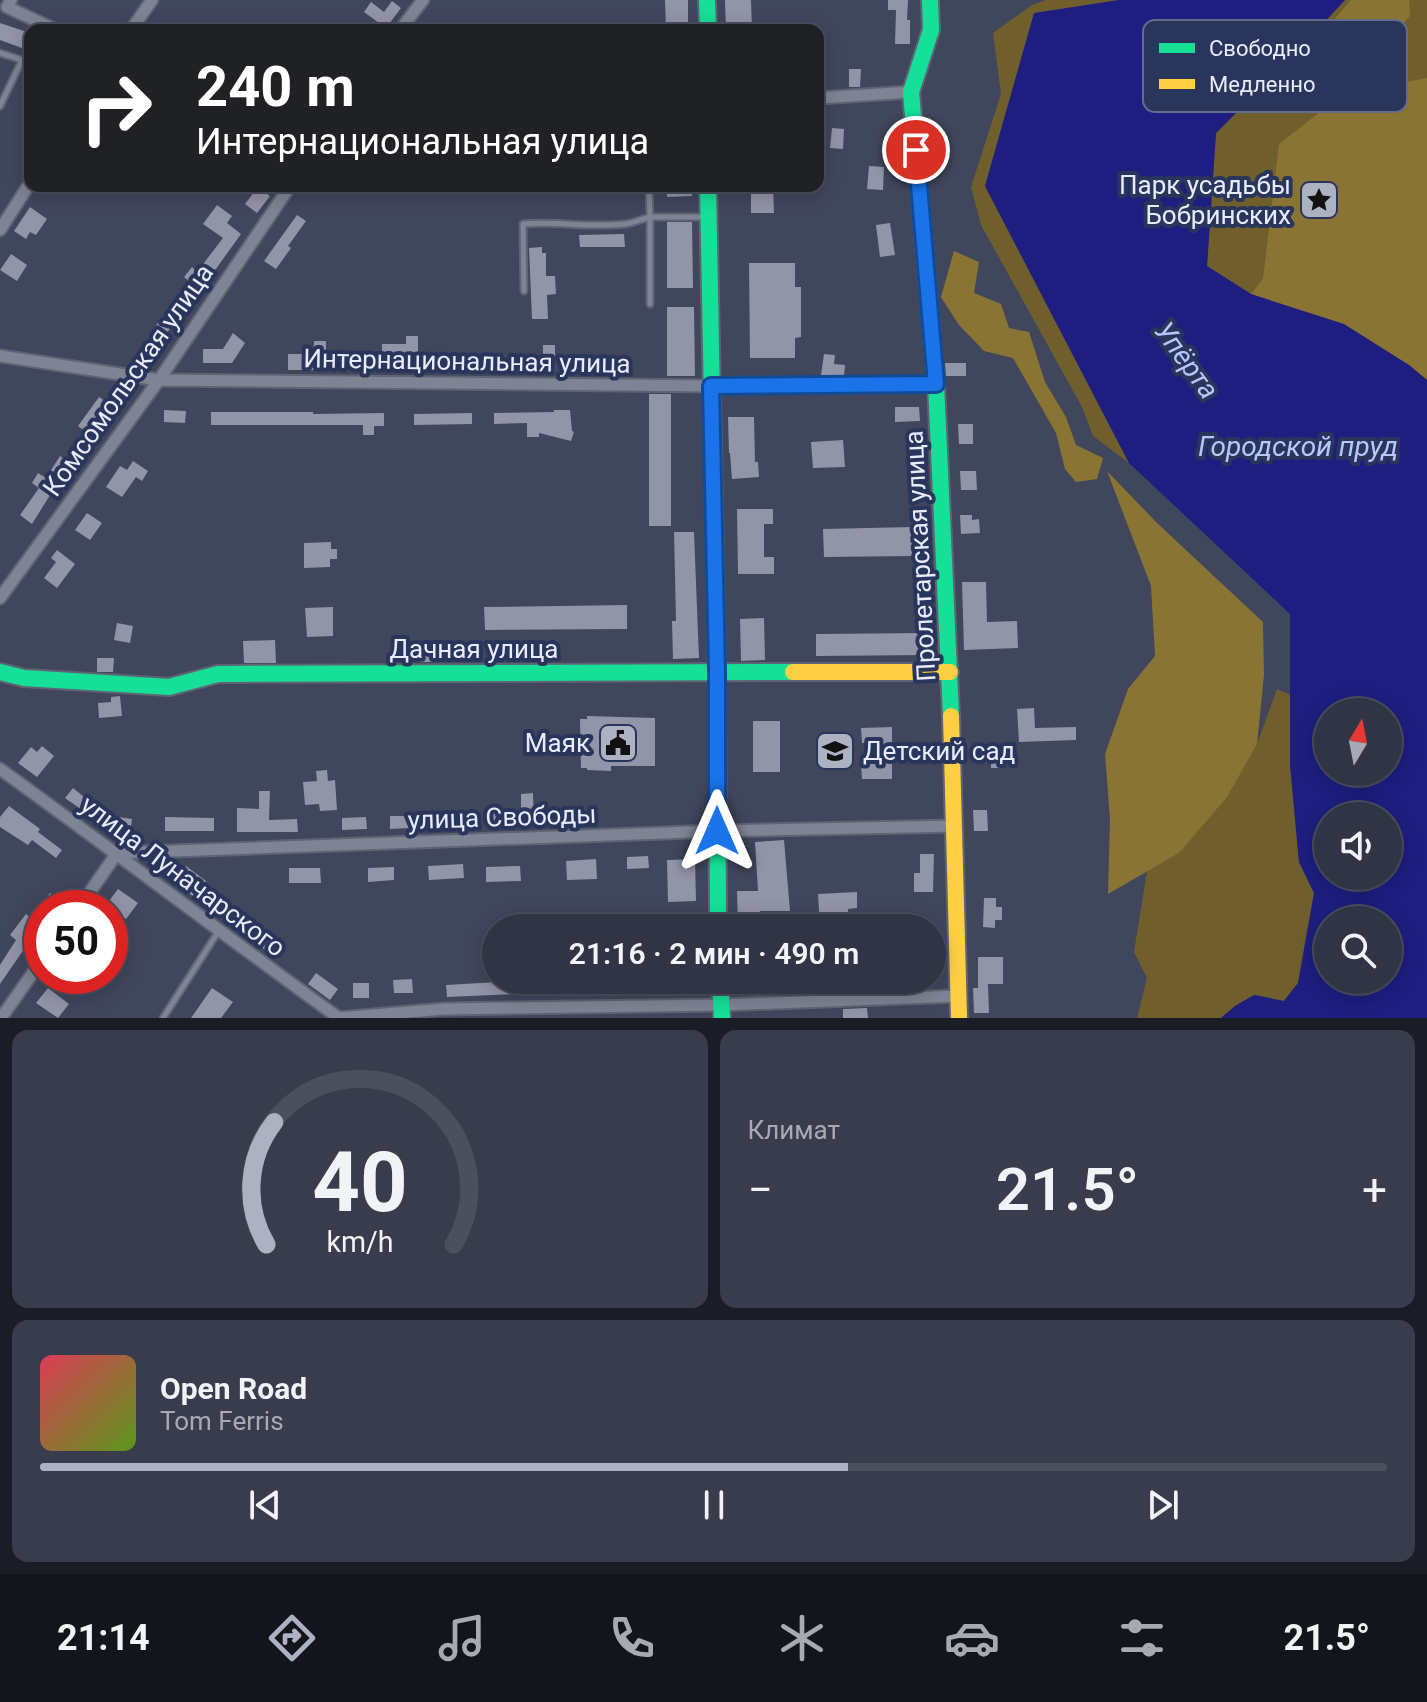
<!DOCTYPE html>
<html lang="ru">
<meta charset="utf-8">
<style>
:root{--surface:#303445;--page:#383c4c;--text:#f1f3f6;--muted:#a8aab3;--line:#4b4f5e;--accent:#adb2c3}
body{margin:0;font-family:Roboto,sans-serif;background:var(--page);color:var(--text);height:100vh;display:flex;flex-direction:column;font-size:30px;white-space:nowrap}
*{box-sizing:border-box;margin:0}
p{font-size:26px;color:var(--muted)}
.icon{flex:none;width:44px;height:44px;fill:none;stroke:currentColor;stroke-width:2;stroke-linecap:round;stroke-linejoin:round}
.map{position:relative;height:1018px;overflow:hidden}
.sheet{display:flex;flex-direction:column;gap:12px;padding:12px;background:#1a1d26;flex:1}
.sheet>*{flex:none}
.top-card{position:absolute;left:24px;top:24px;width:800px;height:168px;border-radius:16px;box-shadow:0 4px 20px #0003,0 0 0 2px var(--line);background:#202124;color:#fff;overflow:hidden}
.needle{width:52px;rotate:10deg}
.fabs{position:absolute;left:1314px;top:698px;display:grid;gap:16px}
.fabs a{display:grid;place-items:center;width:88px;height:88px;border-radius:50%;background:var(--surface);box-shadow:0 4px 20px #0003,0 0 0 2px var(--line);font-size:40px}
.speed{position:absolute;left:24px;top:890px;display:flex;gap:16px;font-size:40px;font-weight:700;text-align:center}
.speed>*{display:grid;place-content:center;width:104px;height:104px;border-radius:50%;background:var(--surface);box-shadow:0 4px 20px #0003,0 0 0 2px var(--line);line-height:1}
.speed .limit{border:12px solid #d22;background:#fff;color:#111}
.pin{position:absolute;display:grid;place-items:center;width:68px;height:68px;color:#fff;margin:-34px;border:4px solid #fff;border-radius:50%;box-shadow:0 2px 8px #0007}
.me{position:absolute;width:88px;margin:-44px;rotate:0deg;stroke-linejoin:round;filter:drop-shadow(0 0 6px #0008)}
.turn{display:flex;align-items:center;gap:28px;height:168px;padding:0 40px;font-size:36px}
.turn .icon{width:104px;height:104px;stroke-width:2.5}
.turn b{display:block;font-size:56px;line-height:68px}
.big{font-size:60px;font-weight:600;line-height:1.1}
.sheet .widget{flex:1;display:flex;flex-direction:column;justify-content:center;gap:12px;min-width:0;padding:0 28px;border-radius:16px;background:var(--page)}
.sheet .dial{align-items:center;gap:0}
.dial svg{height:208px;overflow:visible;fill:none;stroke:var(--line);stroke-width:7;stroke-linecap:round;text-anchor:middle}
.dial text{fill:var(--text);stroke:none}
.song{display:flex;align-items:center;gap:24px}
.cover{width:96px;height:96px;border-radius:12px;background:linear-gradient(135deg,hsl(350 70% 55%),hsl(90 70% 35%))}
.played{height:8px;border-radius:4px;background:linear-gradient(90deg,var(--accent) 60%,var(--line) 60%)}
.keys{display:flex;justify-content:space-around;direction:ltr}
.heat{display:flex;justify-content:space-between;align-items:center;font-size:44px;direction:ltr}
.sheet .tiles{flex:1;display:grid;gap:12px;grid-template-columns:1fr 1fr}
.widget:last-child{grid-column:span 2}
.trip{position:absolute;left:482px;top:914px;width:464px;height:80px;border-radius:40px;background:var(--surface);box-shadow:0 4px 20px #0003,0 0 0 2px var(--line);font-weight:600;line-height:80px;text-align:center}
.menu{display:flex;height:128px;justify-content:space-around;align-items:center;background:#13151c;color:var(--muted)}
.menu .icon{width:56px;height:56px}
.menu .current{color:var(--accent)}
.menu b{font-size:36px;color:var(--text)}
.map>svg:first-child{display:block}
.green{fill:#705f2d}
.forest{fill:#8a7433}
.water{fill:#1d1e80;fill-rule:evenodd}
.building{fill:#9294a8}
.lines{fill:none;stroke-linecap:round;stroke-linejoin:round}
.lane-casing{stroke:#5f6474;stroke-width:9}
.street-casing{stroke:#5f6474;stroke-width:15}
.fast-casing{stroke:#5f6474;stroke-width:20}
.slow-casing{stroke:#5f6474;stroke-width:20}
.lane{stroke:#7f8495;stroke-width:5}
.street{stroke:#7f8495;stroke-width:11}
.fast{stroke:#16e098;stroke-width:16}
.slow{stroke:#ffcf43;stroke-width:16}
.route-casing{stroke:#114b97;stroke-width:20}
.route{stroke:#1a73e8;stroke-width:14}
.labels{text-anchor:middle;stroke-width:8;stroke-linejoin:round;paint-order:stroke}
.poi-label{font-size:26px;fill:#e7ecfb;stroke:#2a355c;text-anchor:end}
.street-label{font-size:26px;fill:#e7ecfb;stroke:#2a355c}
.water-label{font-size:28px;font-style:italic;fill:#b5c7fd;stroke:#2a355c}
.key{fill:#2a355c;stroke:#636c8c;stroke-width:2}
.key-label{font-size:22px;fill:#e7ecfb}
</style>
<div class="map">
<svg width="1427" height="1018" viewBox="0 0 1427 1018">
<rect width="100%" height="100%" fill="#40465c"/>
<path class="green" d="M1046 0H1119L1034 14 985 186 1129 463 1093 436 1082 407 981 225 971 187 1001 94 993 33 1032 5Z
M1345 0H1427V380L1409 365 1284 306 1251 294 1207 267 1216 133 1290 59Z
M1277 689 1290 695V764L1299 862 1314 893 1298 983 1284 1001 1254 995 1235 1006 1221 1018H1137L1147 978 1134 952 1147 871 1179 853 1257 744Z"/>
<path class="forest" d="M1351 0H1409L1410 16 1398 29V47L1389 70 1376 75 1350 73 1314 66 1312 45Z
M1427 78V380L1409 365 1284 306 1251 294 1263 279 1279 144 1343 94Z
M954 251 979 262 974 293 1001 304 1009 328 1029 332 1045 382 1066 417 1076 445 1103 458 1097 479 1076 482 1065 469 1056 433 1013 358 984 351 959 325 941 297Z
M1107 471 1157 523 1263 622 1264 675 1257 744 1227 797 1179 853 1108 894 1110 819 1105 754 1128 689 1155 656 1151 586Z"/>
<path class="water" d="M1119 0H1345L1290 59 1216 133 1207 266 1251 294 1344 324 1409 365 1427 380V1018H1221L1235 1006 1254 995 1284 1001 1298 983 1314 893 1299 862 1290 764V614L1129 463 985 186 1034 13ZM1328 712H1388V772H1328ZM1328 816H1388V876H1328ZM1328 920H1388V980H1328Z"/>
<path class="building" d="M665 0H688V30H666Z
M725 0H751L752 30H726Z
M888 0H908L907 20H910V44H895L896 10H888Z
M392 1 401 8 386 28 364 12 371 2 384 12Z
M0 23 30 33V51L0 40Z
M849 69H861L860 87H849Z
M832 128 844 129 843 149 830 148Z
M869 166 884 167 883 190 867 189Z
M667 186H692V196L667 197Z
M751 186H773L774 213H751Z
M258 187 270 196 257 213 245 204Z
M217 205 232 216 227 223 241 234 208 280 211 282 203 291 199 288 190 300 181 294 190 282 184 277 192 267 197 272 223 238 203 224Z
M30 207 47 219 36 235 30 232 26 239 14 231Z
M297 215 306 221 288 246 291 248 276 269 264 261Z
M667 222H692L693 288H667Z
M890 223 895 255 880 257 876 225Z
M624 234 625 247H580L579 235Z
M542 247V253H546V276H555L556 294 547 295 548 319H532L529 248Z
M11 254 27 265 17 281 0 270Z
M749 263H795V287H801V337L795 338V358H750Z
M667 307H694L695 376H667Z
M167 312 177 321 163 337 153 329Z
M233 333 245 343 232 363H203V349H223Z
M406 336H418V354H396L395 369 326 368V370H288V354H314V341H326V358L382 360V344H406Z
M543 345H555V372H508V359H543Z
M824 354 835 355 834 364 845 365 844 376 821 375Z
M458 359H482V372H458Z
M599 359 624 360 623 373H599Z
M945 363H966V376H946Z
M649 394H671V526H649Z
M99 397 111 405 90 435 78 426Z
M895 407H919L920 421 895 422Z
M164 410 186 411 185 423 164 422Z
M554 410H570L572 431 574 432 571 441 539 433V437H527V423L494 424V413L554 412Z
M211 412H313V414L384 413V426H374V435H363V425H211Z
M472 413V424L414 425V414Z
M728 417H754L755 462H758L759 477 732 479 730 453H729Z
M958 424H973V444H959Z
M843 440 845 467 813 468 811 442Z
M923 451 924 477H910L909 452Z
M60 456 70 463 32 524 20 515 39 488 32 483 38 473 46 478Z
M133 461 148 471 142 481 136 477 122 497 106 487 120 466 127 470Z
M960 471H976L977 490H961Z
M737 509H773V524H764V557H774V574H738Z
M87 513 102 523 90 540 75 530Z
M960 515H972V520L979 519 980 533 961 534Z
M912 527 913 556 824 557 823 529Z
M674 532H694L699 658 673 659 672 621H676Z
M331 542V549H337V559H330V567L304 568V543Z
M57 550 75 564 57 588 44 578 56 562 51 558Z
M962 582H986L987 622 1017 621 1018 648 964 650Z
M627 605V629L485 630 484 607Z
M333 607V636L307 637 305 608Z
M764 618 765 660 741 661 740 619Z
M117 623 133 626 130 643 114 640Z
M926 633V655L816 656V634Z
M275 640 276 663H244L243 641Z
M419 648H431V653H440V662H419Z
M97 658H114L113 672H97Z
M120 696 122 716 99 718 98 703 111 702V697Z
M1034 708 1035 728 1076 727V740L1019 742 1017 709Z
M587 716 655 718V766H611V771L587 770V768H581L580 719H587Z
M753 721H780V772H753Z
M892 727V779H862L861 763H871V743H862L861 728Z
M1010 745V761H1002V768H991V763H986L985 746Z
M42 746 54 756 37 777 18 763 31 747 37 752Z
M327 770 328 781 335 780 337 810 320 811 319 804 305 805 303 782 317 781 316 771Z
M73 788 89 801 82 810 65 798Z
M259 791H270L269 820 297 819 298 832H237V808L259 809Z
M533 793 534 824H522V823L487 825 486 813 521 811V794Z
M9 806 40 829 38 832 62 850 56 858 32 840 28 845 0 827V817Z
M973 810H987L988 831H974Z
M105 815 132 819 130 833 103 829Z
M461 815V825L440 826V816Z
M390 816H410V828L390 829Z
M165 817 214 818V831H165Z
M366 817 367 829 342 830V818Z
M784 840 790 911H760V928H738L737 891H758L755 842Z
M920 854H934L933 892H914V873H920Z
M648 856 649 868 627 869V857Z
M596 859 597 879 567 880 566 861Z
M695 859 696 901 668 902 667 860Z
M463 864 464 878 429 880 428 866Z
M186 866 206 881 194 897 174 882Z
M520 866 521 881 486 882V867Z
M394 867V880L368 882V868Z
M289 868H320L321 883H289Z
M118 889 138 903 126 919 106 905Z
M857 892V908L848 909 849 928H820L818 894Z
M50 893 58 899 52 908H42V923L0 984V965L16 940 10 935 26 914 31 918Z
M984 898H996V907H1002V920H995V928L983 927Z
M247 915 278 939 268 952 237 929Z
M978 957H1003V984H988L989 1013H974L973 988H978Z
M316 973 338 989 330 1000 308 984Z
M412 979 413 993H394L393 980Z
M541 980H553L554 993 535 994 534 981Z
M591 980H608V992H592Z
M674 980H699V995L674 996Z
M514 981V994L447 997 446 985Z
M353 983H369V998H353Z
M48 988 69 1004 58 1018 36 1003Z
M212 988 233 1002 221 1018H191Z
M867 1008 868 1018H843V1009Z"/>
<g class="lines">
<g class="lane-casing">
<path id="lane" d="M0 53 22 60 0 106
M524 291 523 224C557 221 591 228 625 224 633 223 642 219 650 217L649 186
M650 304V217H705
M163 1018 218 932"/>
</g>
<g class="street-casing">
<path id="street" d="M11 0 7 7 56 30
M131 30 152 0
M400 30 423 0
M818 98 911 92
M0 230 30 183
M0 356 159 380 711 386 936 384
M0 598 159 380 290 186
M0 769C114 851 225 936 339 1018
M79 908 117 853 717 831 955 826
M1 1018 42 960
M338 1018 444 1009 721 1005 958 996"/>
</g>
<g class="fast-casing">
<path id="fast" d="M707 0 708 30
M930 0 931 30 911 92 936 384 951 716
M708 186 717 672 718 928
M0 672 24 678 169 687 218 674 793 672
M720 980 722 1018"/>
</g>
<g class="slow-casing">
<path id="slow" d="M793 672H950
M951 716 959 1018"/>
</g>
<use href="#lane" class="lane"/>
<use href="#street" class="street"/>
<use href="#fast" class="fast"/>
<use href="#slow" class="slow"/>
</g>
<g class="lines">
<g class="route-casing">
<path id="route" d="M717 831V672L711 386 936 384 916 150"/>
</g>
<use href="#route" class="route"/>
</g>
<defs>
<g id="sight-square" transform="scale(2)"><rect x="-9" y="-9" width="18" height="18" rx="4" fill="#adb2c3" stroke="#2a355c"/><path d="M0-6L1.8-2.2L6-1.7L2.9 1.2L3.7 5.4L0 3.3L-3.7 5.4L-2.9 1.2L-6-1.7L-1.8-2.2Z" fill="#111"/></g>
<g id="civic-square" transform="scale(2)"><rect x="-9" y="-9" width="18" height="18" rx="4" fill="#adb2c3" stroke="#2a355c"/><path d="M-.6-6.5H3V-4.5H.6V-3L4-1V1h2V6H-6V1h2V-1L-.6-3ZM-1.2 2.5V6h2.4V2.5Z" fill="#111"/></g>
<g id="school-square" transform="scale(2)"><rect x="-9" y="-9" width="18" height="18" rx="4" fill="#adb2c3" stroke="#2a355c"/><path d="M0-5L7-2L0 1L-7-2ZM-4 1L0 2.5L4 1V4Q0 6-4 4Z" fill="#111"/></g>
</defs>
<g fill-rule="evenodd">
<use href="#sight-square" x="1319" y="200"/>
<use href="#civic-square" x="618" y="743"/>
<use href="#school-square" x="835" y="751"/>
</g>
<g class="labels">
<g class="poi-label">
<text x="1291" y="194">Парк усадьбы<tspan x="1291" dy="30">Бобринских</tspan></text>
<text x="590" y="752">Маяк</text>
<text x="863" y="760" text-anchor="start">Детский сад</text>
</g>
<g class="street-label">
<text transform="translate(467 361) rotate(1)" y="9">Интернациональная улица</text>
<text transform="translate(128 380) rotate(-55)" y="9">Комсомольская улица</text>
<text transform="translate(920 556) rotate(-93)" y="9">Пролетарская улица</text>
<text x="474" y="658">Дачная улица</text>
<text transform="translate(502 817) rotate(-2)" y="9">улица Свободы</text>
<text transform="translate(183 876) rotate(37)" y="9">улица Луначарского</text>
</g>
<g class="water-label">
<text transform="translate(1187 360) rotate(54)" y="10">Упёрта</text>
<text x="1298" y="456">Городской пруд</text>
</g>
</g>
<rect x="1143" y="20" width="264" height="92" rx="12" class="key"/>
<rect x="1159" y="43" width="36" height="10" fill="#16e098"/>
<rect x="1159" y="79" width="36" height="10" fill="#ffcf43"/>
<g class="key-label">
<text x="1209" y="56">Свободно</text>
<text x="1209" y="92">Медленно</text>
</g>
</svg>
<div class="fabs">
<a><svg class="needle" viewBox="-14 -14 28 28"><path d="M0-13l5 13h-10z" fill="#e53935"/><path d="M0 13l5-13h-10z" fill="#a8aab3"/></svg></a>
<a><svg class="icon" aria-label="sound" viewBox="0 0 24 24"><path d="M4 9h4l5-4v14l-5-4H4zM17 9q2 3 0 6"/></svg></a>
<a><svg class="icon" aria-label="search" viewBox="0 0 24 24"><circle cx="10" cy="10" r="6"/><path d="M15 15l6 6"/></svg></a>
</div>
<div class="speed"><div class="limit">50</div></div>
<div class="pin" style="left:916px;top:150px;background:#d93025"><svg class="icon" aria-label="arrive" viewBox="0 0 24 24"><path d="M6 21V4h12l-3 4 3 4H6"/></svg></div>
<svg class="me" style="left:717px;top:831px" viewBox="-20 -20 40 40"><path d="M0-17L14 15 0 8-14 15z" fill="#1a73e8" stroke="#fff" stroke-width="4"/></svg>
<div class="trip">21:16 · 2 мин · 490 m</div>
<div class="top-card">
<div class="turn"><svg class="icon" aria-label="right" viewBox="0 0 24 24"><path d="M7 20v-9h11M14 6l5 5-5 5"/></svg><div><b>240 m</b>Интернациональная улица</div></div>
</div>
</div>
<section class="sheet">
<div class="tiles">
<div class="widget dial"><svg viewBox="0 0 100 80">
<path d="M14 69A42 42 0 1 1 86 69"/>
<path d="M14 69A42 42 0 0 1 17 22" stroke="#adb2c3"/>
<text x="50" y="56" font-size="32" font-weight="700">40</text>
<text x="50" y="72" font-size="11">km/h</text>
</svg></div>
<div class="widget"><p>Климат</p>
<div class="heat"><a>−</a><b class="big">21.5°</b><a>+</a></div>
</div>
<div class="widget">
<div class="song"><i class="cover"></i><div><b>Open Road</b><p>Tom Ferris</p></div></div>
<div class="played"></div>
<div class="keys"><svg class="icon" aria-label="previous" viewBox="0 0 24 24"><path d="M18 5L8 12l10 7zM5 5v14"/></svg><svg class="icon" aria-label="pause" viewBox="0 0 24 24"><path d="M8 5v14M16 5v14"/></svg><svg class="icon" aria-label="next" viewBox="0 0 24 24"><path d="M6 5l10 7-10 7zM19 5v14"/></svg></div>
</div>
</div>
</section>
<nav class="menu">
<b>21:14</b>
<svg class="icon current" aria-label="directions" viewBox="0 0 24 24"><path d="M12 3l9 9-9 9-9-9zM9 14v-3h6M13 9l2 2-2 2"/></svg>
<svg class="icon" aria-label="music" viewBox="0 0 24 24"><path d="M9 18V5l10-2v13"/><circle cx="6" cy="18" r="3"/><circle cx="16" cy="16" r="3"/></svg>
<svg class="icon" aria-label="phone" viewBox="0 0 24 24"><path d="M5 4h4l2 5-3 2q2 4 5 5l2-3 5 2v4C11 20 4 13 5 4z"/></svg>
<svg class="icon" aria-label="climate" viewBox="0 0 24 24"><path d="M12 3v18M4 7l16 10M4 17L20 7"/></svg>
<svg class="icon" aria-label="car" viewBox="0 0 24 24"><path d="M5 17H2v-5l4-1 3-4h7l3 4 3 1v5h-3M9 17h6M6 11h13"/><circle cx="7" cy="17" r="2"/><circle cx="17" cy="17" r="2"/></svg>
<svg class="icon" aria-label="filters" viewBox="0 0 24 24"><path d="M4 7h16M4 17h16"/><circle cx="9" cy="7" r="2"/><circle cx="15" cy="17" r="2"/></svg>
<b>21.5°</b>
</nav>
